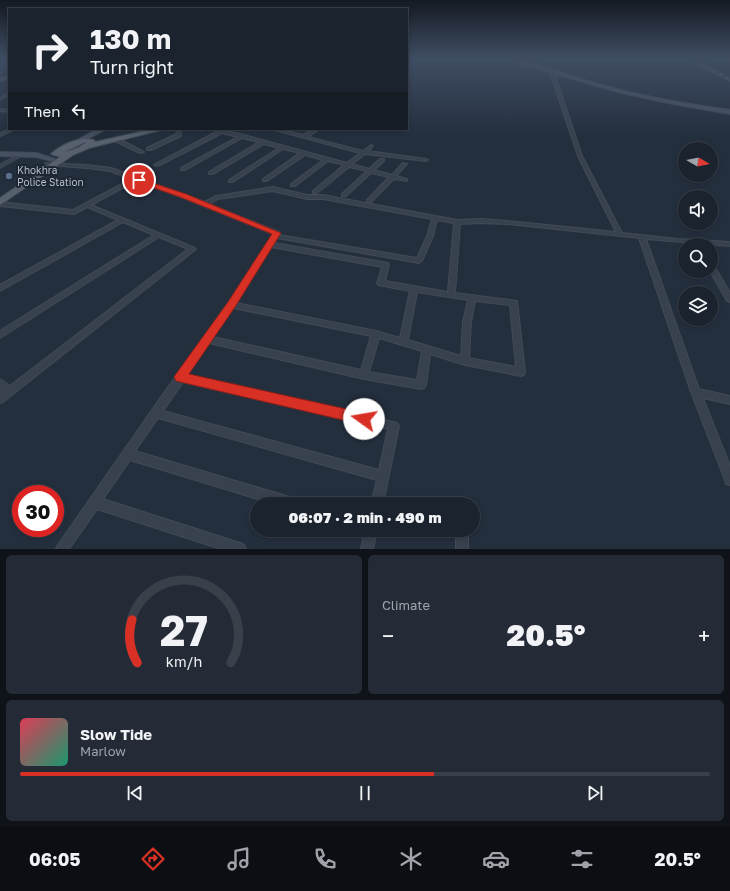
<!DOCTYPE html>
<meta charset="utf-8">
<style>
:root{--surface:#1b232e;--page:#242b36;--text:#f1f3f6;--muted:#a0a4aa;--line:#39404a;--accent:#d93025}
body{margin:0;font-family:"Golos Text",sans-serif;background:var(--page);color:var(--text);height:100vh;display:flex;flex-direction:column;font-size:15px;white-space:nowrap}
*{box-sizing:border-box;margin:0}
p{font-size:13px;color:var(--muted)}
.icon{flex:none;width:22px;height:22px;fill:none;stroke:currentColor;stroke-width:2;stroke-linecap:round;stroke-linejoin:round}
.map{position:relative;height:549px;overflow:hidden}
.panel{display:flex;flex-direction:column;gap:6px;padding:6px;background:#0f1319;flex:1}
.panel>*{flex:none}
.hud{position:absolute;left:8px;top:8px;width:400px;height:122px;border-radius:0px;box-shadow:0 2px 6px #0003,0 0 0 1px var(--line);background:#1b232e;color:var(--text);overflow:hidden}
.needle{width:26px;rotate:99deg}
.fabs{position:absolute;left:678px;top:142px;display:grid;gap:8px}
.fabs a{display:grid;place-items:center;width:40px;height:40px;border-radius:50%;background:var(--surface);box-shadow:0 2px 6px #0003,0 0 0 1px var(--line);font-size:20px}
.speed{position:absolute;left:12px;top:485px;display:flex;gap:8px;font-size:20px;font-weight:700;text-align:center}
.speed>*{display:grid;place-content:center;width:52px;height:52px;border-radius:50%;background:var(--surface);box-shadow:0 2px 6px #0003,0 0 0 1px var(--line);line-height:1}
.speed .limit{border:6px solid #d22;background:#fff;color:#111}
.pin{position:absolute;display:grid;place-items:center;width:34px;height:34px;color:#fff;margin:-17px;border:2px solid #fff;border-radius:50%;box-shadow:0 1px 4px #0007}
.me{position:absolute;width:44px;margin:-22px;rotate:283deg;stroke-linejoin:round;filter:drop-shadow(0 0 3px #0008)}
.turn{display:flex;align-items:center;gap:14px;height:84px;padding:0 16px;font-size:18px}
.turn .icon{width:52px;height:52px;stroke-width:2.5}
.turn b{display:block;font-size:28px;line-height:34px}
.then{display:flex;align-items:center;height:38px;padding:0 16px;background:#0003;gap:8px;font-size:15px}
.big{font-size:30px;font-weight:800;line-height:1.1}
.panel .card{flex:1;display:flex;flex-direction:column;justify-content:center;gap:6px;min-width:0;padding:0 14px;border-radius:6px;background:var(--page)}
.panel .dial{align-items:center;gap:0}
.dial svg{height:104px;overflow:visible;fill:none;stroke:var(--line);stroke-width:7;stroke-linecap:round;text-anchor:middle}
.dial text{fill:var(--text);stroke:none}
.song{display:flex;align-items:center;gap:12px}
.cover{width:48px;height:48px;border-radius:6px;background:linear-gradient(135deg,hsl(350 70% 55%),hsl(160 70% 35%))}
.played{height:4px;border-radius:2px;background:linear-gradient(90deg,var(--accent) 60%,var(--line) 60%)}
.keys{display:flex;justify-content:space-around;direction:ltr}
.heat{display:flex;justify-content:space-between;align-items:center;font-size:22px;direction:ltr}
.panel .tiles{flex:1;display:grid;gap:6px;grid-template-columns:1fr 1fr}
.card:last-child{grid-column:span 2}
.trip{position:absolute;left:250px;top:497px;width:230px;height:40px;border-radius:20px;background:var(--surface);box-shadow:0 2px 6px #0003,0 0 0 1px var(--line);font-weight:800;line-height:40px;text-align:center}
.tabs{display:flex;height:64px;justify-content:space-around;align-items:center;background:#0b0e12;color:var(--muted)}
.tabs .icon{width:28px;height:28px}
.tabs .on{color:var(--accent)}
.tabs b{font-size:18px;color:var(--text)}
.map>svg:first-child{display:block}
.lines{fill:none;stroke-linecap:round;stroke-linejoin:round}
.street-casing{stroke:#414a57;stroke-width:2}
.secondary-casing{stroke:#414a57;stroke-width:2}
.primary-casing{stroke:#414a57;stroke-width:2}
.street{fill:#38414e;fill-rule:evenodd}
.secondary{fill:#465061;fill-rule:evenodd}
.primary{fill:#56606e;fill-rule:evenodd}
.rail-casing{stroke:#5a6575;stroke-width:1.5}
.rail{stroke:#1d2633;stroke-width:1;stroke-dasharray:3.5;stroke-linecap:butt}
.route{fill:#d93025;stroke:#8d1f18}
.service-dot{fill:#5c6f8a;stroke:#1d2633;stroke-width:1.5}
.labels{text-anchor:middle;stroke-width:4;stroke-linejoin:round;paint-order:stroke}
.far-poi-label{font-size:10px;fill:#b4bcc9;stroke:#1d2633;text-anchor:start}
</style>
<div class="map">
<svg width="730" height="549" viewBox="0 0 730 549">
<rect width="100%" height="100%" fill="#242f3e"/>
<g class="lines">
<g class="street-casing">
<path id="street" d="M554 70 556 71 554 72 582 156 622 233 678 239 730 242V246L646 239 699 389 730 396V404L703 398 730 466V485L726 484 725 480 691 392 639 238 507 224 482 223 460 224 455 293 517 301 525 372 524 375 521 376 465 365 430 354 426 385 424 388 421 389 364 379 209 343 187 375 397 423 399 426 383 504H371L377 480 158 418 135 451 293 498 297 500 299 504H274L130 460 103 499 240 543 244 545 246 549H221L97 509 69 549H56L58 545 152 410 228 303 273 234 181 197 110 171 87 168 47 165H45V163L87 165 111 168 205 202 216 196 273 187 307 195H323L457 220 482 219 507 221 616 232 578 156 550 72ZM273 191 307 199H323L432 219 427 236 417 258 279 235 280 233 279 232 209 204 218 199ZM437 220 454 223 448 292 385 281 389 265 388 263 274 243 277 238 419 263 422 261 433 236ZM271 247 382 267 377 283 378 285 410 291 400 338 376 331 236 303ZM417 292 468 300 463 322 461 356 408 340ZM475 301 510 305 516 367 469 358 471 322ZM233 308 371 336 361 370 213 337ZM379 338 422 351 417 380 369 372ZM183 382 388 429 379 470 163 411Z
M9 93V95L0 100V98Z
M0 109 9 110V112L0 111Z
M10 129H15L0 136V133Z
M176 129H180L181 136 151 150H147V148L177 134Z
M212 129H219L244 135 347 163 360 153 271 129H278L303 135 314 129H319L308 137 363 151 371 145 373 146 368 151 426 159 428 160 426 161 365 154 352 164 369 169 380 159H384V161L374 170 392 175 403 163 407 164 396 176 407 179V181L394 179 371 202H367V200L389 177 371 173 346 196H342V194L367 171 349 167 317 193H313V191L344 165 328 161 295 186H291V184L323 160 305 155 267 181H263V179L300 153 283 149 233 182H229V180L279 148 264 144 213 174H209V172L259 142 242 138 185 170H181V168L238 137 222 133 158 166 154 165 218 131Z
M115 139H119L144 152 140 153 115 141Z
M19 154 23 155 0 168V165Z
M124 183 126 184V186L91 205 195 248 196 249 3 402 0 403V393L3 391 0 388V379L10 386 188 249 159 237 0 338V331L154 235 123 222 0 291V285L118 220 87 207 74 214 0 206V202L73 210Z
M711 264H713L730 293V302L727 301 710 271Z
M365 530H377L373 549H361Z
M456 530H468V549H456Z"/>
</g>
<g class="secondary-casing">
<path id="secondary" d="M502 59C532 59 572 77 602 85 644 97 687 104 730 110V114L668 103 622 93Z
M687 59H693L730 78V81Z
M9 76V79L0 81V78Z
M98 129H106L79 143 74 142Z
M0 152 36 153 55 159 52 161 36 157 0 156Z"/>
</g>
<g class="primary-casing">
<path id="primary" d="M153 129H165L89 148 73 155 0 205V198L60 157 51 154C62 144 80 136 94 140L95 142ZM85 142H87L78 148 64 152Z"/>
</g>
<use href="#street" class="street"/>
<use href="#secondary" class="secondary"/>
<use href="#primary" class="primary"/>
<g class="rail-casing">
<path id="rail" d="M692 59 730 79"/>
</g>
<use href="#rail" class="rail"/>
</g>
<linearGradient id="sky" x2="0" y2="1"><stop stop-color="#141a22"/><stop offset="0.43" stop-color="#3f4d63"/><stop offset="1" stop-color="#3f4d63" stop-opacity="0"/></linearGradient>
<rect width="730" height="136" fill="url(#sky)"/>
<path class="route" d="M137 179H141L186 194 281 233 235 307 189 374 364 413 368 415 370 419 368 424 364 425 176 381 174 377 176 374 228 302 272 234 180 197 137 182Z"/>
<circle class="service-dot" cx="9" cy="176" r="4"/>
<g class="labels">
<g class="far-poi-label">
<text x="17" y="174">Khokhra<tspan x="17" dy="12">Police Station</tspan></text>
</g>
</g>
</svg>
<div class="fabs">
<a><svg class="needle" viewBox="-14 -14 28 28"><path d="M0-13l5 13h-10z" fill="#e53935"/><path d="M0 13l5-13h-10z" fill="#a0a4aa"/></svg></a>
<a><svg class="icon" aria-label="sound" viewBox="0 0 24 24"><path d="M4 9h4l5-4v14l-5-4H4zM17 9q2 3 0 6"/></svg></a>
<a><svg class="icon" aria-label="search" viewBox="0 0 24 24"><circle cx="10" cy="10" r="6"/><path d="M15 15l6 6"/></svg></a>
<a><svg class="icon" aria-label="layers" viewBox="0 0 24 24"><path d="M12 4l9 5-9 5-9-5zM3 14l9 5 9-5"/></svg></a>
</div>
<div class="speed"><div class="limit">30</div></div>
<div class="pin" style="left:139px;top:180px;background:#d93025"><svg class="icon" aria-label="arrive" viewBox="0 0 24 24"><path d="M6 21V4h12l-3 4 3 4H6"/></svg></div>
<svg class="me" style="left:364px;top:419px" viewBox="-20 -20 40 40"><circle r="19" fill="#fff"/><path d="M0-13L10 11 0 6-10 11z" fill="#d93025"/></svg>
<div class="trip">06:07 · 2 min · 490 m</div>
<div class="hud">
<div class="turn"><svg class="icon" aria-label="right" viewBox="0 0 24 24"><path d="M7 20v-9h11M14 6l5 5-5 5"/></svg><div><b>130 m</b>Turn right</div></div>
<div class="then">Then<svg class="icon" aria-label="left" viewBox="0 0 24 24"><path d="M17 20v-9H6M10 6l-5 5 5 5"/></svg></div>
</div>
</div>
<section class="panel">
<div class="tiles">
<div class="card dial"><svg viewBox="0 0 100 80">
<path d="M14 69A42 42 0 1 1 86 69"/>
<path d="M14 69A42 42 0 0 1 10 36" stroke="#d93025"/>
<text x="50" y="56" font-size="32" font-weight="700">27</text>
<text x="50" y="72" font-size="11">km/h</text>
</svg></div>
<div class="card"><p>Climate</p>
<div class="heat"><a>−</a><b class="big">20.5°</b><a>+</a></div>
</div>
<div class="card">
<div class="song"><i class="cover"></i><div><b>Slow Tide</b><p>Marlow</p></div></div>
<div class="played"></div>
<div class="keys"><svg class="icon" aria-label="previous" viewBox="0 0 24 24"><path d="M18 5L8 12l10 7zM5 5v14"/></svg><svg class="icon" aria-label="pause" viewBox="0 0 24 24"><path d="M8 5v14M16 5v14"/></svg><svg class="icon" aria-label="next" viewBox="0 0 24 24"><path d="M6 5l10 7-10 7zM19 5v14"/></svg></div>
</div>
</div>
</section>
<nav class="tabs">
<b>06:05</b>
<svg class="icon on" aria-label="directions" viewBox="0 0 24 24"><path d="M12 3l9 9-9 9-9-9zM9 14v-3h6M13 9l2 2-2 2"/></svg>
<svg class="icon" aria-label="music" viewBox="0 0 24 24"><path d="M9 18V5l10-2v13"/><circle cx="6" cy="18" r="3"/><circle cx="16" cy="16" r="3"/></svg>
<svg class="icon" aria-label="phone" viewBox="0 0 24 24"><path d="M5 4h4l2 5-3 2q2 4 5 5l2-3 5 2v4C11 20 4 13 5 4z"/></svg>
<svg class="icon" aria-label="climate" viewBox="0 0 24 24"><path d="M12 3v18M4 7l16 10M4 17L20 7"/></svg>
<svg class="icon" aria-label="car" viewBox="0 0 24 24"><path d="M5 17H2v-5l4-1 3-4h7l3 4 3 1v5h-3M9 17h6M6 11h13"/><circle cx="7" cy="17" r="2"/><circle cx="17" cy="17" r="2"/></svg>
<svg class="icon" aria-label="filters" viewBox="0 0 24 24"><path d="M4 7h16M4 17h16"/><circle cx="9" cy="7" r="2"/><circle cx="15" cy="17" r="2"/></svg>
<b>20.5°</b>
</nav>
